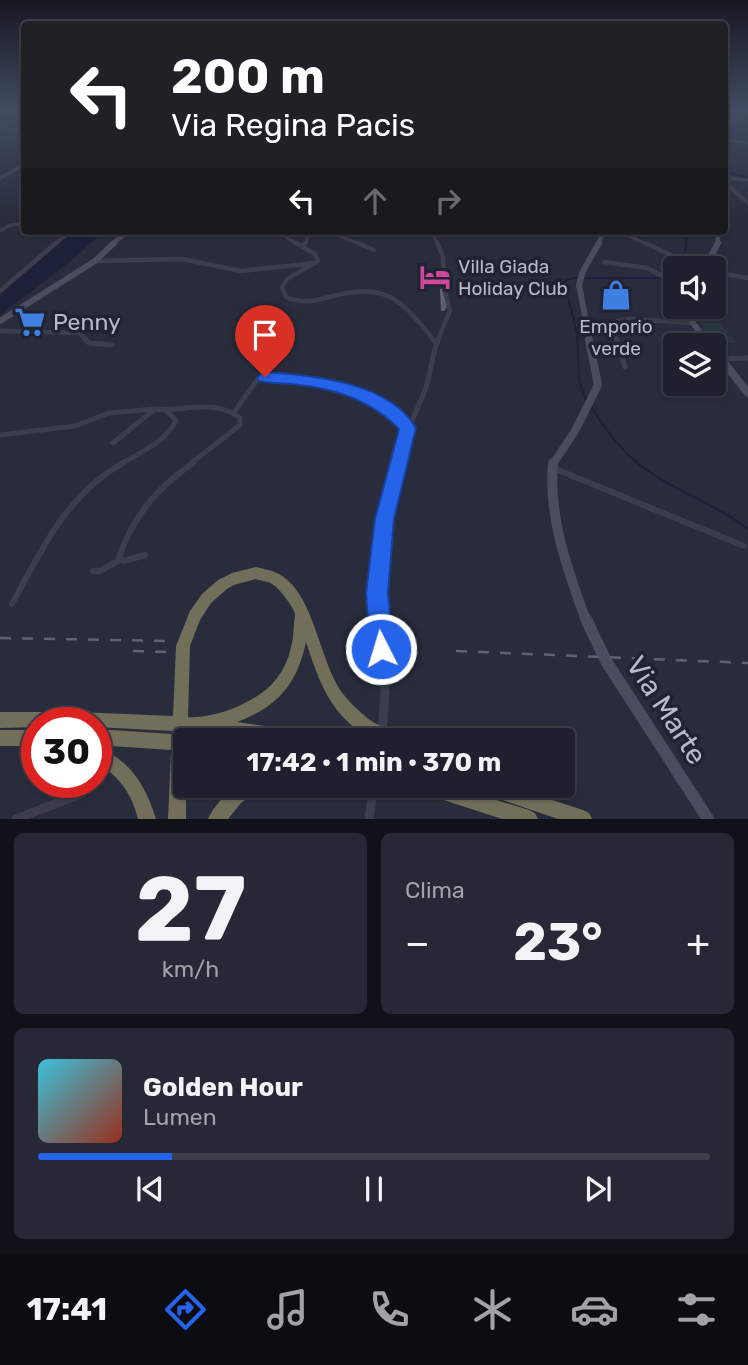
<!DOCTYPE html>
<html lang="it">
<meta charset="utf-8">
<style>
:root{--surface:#1e212d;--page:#262935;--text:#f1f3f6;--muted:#a1a3aa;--line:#3c3e49;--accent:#2563eb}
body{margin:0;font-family:Rubik,sans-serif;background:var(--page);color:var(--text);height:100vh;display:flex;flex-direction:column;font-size:26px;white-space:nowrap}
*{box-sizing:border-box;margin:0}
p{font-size:23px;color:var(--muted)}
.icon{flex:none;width:38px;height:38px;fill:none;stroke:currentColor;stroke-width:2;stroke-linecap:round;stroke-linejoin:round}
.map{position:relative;height:819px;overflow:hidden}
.panel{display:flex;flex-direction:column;gap:14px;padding:14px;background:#101219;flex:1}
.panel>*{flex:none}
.hud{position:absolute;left:21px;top:21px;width:707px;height:214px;border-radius:7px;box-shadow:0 2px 5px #0004,0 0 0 2px var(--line);background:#202124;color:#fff;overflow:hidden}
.buttons{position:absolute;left:663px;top:256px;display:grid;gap:14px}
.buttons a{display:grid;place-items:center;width:63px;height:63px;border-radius:7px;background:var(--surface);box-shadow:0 2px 5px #0004,0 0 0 2px var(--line);font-size:35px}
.speed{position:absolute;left:21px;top:707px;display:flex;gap:14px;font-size:35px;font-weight:700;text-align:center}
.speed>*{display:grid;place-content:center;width:91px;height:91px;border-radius:50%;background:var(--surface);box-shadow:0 2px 5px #0004,0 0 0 2px var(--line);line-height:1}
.speed .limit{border:10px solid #d22;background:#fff;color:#111}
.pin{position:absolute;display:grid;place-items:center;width:60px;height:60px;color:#fff;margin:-72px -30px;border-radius:50% 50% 50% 0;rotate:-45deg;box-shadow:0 0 7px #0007}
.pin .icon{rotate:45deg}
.me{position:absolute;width:77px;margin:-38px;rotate:355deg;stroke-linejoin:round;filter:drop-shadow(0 0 5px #0008)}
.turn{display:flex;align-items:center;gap:24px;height:147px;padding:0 35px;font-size:32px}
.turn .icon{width:91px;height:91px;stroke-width:2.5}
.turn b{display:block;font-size:49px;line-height:60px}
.lanes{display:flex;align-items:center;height:66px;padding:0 35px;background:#0003;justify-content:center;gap:35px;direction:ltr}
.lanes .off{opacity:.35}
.big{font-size:52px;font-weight:700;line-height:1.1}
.panel .card{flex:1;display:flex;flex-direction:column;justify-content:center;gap:10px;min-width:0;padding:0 24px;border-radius:10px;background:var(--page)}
.panel .dial{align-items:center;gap:0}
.dial b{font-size:91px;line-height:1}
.song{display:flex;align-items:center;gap:21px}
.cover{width:84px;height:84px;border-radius:10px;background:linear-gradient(135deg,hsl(190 70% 55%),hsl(10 70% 35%))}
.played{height:7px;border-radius:4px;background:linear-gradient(90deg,var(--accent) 20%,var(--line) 20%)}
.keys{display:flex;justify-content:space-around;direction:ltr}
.heat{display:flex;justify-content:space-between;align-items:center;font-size:38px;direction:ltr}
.panel .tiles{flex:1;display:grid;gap:14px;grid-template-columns:1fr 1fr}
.card:last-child{grid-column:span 2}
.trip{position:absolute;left:173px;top:728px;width:402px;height:70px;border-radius:7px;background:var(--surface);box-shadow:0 2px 5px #0004,0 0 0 2px var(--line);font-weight:700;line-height:70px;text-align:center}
.tab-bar{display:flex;height:112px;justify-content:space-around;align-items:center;background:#0c0d12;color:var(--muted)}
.tab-bar .icon{width:49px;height:49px}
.tab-bar .selected{color:var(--accent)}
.tab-bar b{font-size:32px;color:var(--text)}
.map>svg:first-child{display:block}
.green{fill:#2a363d}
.water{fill:#1c2139}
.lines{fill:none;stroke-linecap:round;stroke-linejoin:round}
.stream{stroke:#1c2139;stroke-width:2}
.building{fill:#505466;stroke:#606475;stroke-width:2}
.street-far5{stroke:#3c3e4d;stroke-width:2.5}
.street-far4{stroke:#3c3e4d;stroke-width:3.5}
.street-far3{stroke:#3c3e4d;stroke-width:4.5}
.street-far2{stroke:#3c3e4d;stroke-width:5}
.street-far1{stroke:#3c3e4d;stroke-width:6}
.street{stroke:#3c3e4d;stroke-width:9}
.secondary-far4{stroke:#4a4d5f;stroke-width:4.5}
.secondary-far3{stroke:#4a4d5f;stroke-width:6}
.secondary-far2{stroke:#4a4d5f;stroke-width:8}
.secondary-far1{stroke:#4a4d5f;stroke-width:10}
.secondary{stroke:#4a4d5f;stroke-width:12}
.highway{fill:#716e5a;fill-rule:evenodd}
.rail{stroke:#5e6273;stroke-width:2.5;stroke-dasharray:11 11;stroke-linecap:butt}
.route{fill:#2563eb;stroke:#184099;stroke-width:2}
.labels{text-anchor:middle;stroke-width:7;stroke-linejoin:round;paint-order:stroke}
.far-poi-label{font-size:19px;fill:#b8bac7;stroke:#202332;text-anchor:start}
.poi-label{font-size:23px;fill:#b8bac7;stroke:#202332;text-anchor:start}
.near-street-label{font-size:28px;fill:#b8bac7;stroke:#202332}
</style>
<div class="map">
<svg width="748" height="819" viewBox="0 0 748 819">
<rect width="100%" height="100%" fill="#282c3c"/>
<path class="green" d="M698 320H718L736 343H715Z"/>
<path class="water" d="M74 231H104L72 260 0 315V294Z"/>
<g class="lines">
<path class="stream" d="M724 172 748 177
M684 268 687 231
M586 399 579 381 577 333 564 281 574 278H676
M591 407C605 428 620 450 640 465 673 491 715 503 748 529"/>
</g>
<path class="building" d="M441 289 446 306 444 310H442Z"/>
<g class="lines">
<path class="street-far5" d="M0 109V112
M724 115 742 119
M724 122H748
M0 124 10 130 24 131
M724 140 748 143
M16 169 24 165"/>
<path class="street-far4" d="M0 178 19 168
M724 178 748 180
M724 182 748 203
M0 231 10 225 24 224
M282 231 287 238 299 245
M432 231 438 245
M618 231 649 245
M54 245 71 231
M304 245 310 234 332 233 362 245"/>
<path class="street-far3" d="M296 243 315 254 318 261 315 263
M358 243 374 250
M437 243 443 256 444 287 450 311 437 342
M645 243 699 268
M303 246 305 243
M95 261 182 259 241 271 315 263
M604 262 647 268 660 275 670 273 678 261
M315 263 287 279 282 287 286 297C301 303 313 302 329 297 387 282 400 298 435 342
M662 268 667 269 674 262
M714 272 748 278
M0 291 56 243
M0 331 80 333 88 342
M617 342 614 331 617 321 630 319 693 323"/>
<path class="street-far2" d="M86 340 89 343 112 345
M434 340 437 344
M617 340 625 367
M721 359 748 358
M155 409C185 412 214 398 240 418V425L190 464
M234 412 258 379C308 370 375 388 407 428
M0 435 75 426 109 413 155 409 113 443
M120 464C140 453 166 442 176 420L166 411
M397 464C404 436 413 419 424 393 431 376 431 357 438 340"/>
<path class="street-far1" d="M553 468 744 546
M145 555 124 561 119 557C133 516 158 487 193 463
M93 571H100L120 560
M12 604C42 549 67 494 123 463
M379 621C375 567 386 515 398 463"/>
<path class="street" d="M379 619 385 691 382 734
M16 819 83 793
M369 819 374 786"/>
<path class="secondary-far4" d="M724 202V208
M112 245 127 231
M598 245 603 231
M717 245 719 231"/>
<path class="secondary-far3" d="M705 268 718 243
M686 306 693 323 707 342
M0 321 95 261 114 243
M590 342 579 285 583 271 599 243"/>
<path class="secondary-far2" d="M706 340 710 345
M714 350 748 393
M553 464 575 431 598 385 589 340"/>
<path class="secondary-far1" d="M553 463C548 518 568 570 586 621"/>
<path class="secondary" d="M586 619 606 661 708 819"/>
<path class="highway" d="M256 567C263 569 271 570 277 573 315 591 319 664 344 695 351 704 359 711 367 718 376 725 393 730 397 740 390 740 381 742 374 740 368 739 361 732 355 728 327 706 317 675 306 642 297 685 277 707 237 722L308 732 314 734 316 740H259L188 732V736L192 737 193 740H186V819H168L171 750 96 745V729L172 734V731L96 727V723H37V727L0 728V712H77L173 716 176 646 190 611 202 594 218 580 232 573ZM256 579C261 581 268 581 272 584 279 588 293 606 295 614 295 617 294 621 294 624 293 647 288 667 272 684 254 703 214 719 188 717L190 646 200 620 211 603 227 589 234 585Z
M0 730H37V746H0Z
M96 746C131 761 145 784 156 819H138C132 794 119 775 96 763Z
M236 786H257L255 792 241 803 228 819H208C214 806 225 794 236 786Z
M417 786H451L529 810 535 813 538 819H502L425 794 419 792Z
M477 786H509L583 810 589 813 592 819H558L485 794 479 792Z"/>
<path class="rail" d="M0 638 169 641
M133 651 168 652
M456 651 748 663"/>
</g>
<linearGradient id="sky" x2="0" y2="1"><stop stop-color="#161821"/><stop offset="0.49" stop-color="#424b61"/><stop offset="1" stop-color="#424b61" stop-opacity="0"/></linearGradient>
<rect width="748" height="224" fill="url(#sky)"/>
<path class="route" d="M265 372C312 375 390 382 416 428L394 519 388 593 393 649 389 657 381 661 373 657 370 649 366 593 375 519 399 429C372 401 337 389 299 385 286 383 272 384 259 381L257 377Z"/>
<defs>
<g id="hotel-bare" transform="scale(2.415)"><path d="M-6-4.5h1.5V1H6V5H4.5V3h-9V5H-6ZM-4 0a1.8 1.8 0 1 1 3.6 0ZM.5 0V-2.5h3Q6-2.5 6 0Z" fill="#d1479c" stroke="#202332" stroke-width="2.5" paint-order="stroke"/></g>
<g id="shop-bare" transform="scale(2.415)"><path d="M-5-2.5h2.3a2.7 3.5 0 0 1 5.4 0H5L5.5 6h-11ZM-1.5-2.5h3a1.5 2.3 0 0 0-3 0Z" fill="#3f7fe0" stroke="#202332" stroke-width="2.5" paint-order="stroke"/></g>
<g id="supermarket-bare" transform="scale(2.415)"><path d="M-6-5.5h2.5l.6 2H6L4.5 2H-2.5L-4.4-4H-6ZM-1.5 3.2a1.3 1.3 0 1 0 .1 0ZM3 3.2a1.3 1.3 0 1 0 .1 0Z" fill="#3f7fe0" stroke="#202332" stroke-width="2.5" paint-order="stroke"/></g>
</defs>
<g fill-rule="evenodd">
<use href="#hotel-bare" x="435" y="277"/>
<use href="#shop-bare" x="616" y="295"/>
<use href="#supermarket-bare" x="30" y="322"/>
</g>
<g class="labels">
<g class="far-poi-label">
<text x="458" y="273">Villa Giada<tspan x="458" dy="22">Holiday Club</tspan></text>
<text x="616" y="333" text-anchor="middle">Emporio<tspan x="616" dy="22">verde</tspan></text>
</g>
<g class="poi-label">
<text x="53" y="330">Penny</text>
</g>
<g class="near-street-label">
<text transform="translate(667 710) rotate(57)" y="10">Via Marte</text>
</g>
</g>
</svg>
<div class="buttons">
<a><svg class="icon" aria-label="sound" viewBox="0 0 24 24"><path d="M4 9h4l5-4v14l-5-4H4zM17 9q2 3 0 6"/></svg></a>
<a><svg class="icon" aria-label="layers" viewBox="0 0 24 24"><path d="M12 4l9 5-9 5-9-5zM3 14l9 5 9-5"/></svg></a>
</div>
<div class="speed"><div class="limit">30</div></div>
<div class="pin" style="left:265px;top:377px;background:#d93025"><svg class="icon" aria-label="arrive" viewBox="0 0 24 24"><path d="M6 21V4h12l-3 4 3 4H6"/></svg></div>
<svg class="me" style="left:381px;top:649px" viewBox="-20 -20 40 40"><circle r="17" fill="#2563eb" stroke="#fff" stroke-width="3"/><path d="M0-11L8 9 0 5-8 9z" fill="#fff"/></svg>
<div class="trip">17:42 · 1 min · 370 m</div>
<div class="hud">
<div class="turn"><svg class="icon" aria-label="left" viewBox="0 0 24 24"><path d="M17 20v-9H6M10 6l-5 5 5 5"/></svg><div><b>200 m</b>Via Regina Pacis</div></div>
<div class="lanes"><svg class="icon" aria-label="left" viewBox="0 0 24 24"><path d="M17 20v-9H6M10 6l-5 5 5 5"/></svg><svg class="icon off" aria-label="ahead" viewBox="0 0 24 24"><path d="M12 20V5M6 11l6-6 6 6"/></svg><svg class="icon off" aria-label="right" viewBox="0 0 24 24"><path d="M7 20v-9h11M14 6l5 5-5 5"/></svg></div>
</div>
</div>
<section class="panel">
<div class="tiles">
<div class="card dial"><b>27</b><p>km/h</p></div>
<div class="card"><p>Clima</p>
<div class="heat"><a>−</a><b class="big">23°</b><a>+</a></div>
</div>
<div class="card">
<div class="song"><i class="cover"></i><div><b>Golden Hour</b><p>Lumen</p></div></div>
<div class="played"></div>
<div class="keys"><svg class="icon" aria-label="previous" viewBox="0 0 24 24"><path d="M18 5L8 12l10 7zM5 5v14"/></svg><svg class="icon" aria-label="pause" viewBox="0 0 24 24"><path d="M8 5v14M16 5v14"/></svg><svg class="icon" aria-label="next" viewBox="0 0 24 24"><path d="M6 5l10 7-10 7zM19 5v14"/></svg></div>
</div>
</div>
</section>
<nav class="tab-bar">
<b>17:41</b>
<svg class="icon selected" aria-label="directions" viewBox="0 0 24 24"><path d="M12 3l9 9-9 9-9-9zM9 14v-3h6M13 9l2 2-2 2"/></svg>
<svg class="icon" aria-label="music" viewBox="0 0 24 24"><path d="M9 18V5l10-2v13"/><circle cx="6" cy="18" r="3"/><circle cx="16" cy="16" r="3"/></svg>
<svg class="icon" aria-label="phone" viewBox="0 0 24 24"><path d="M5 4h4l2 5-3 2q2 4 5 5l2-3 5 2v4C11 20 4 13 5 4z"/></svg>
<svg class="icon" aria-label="climate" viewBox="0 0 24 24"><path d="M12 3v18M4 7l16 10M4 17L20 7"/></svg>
<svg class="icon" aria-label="car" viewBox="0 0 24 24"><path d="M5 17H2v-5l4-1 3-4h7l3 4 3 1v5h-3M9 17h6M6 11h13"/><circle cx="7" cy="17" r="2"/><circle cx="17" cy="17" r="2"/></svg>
<svg class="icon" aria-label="filters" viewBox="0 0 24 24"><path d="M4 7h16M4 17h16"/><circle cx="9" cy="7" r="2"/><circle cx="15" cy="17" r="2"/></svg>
</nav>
